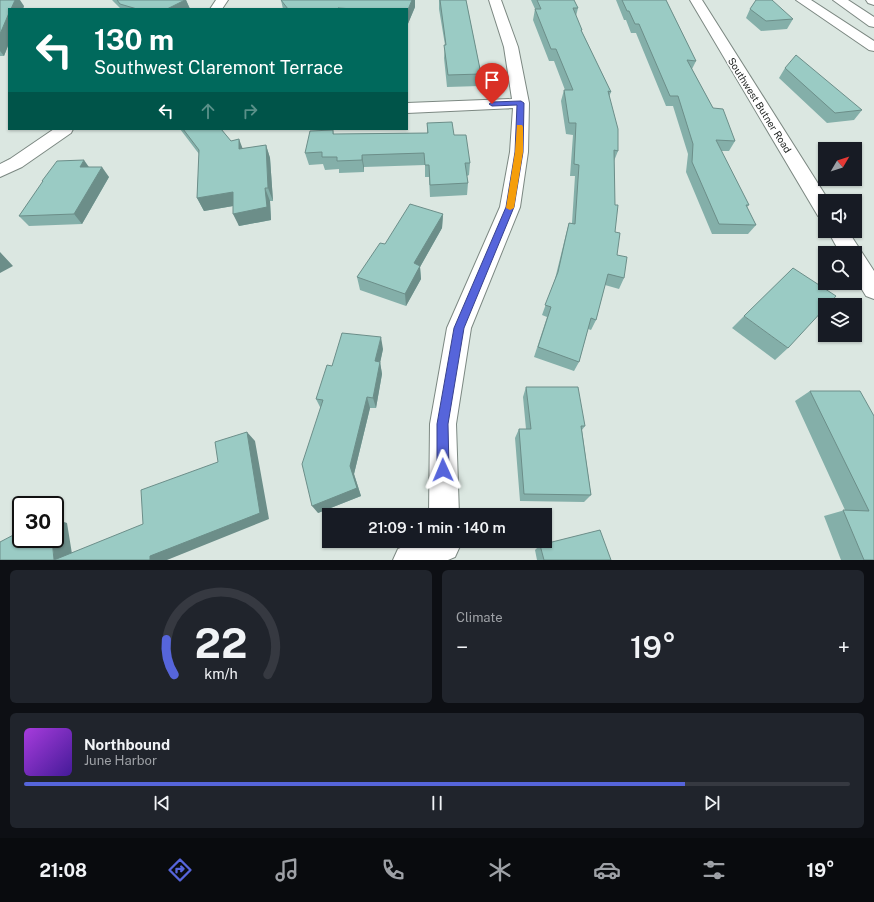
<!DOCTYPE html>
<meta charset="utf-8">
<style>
:root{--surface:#171b24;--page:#20242c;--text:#f1f3f6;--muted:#9ea1a6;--line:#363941;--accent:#5665db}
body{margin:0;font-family:"Public Sans",sans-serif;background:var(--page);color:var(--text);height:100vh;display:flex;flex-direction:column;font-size:15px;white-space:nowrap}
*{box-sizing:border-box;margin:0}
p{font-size:13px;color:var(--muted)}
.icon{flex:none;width:22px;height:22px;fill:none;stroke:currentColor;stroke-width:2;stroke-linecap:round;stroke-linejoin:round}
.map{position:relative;height:560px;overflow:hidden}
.side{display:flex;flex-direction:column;gap:10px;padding:10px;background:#0d0f14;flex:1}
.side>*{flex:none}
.guide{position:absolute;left:8px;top:8px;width:400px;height:122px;border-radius:0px;box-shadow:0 1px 3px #0004;background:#00695c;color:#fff;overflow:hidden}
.needle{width:26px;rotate:51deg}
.tools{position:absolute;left:818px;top:142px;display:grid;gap:8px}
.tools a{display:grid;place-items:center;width:44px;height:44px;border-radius:0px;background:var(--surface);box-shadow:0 1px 3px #0004;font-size:20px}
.speed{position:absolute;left:12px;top:496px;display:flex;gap:8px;font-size:20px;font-weight:700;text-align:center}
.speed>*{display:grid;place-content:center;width:52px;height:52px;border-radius:50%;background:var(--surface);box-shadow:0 1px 3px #0004;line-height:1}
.speed .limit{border:2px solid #111;border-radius:6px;background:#fff;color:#111}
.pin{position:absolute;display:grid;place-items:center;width:34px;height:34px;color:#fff;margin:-41px -17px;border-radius:50% 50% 50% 0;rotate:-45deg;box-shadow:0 0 4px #0007}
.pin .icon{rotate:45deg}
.me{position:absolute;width:44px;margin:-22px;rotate:359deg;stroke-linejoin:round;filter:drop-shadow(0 0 3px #0008)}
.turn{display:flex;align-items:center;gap:14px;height:84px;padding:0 20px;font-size:18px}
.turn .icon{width:52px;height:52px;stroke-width:2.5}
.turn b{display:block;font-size:28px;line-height:34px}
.lanes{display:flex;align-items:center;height:38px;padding:0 20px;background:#0003;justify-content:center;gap:20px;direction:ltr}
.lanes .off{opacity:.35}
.big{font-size:30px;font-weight:600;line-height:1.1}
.side .tile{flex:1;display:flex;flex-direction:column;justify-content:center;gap:6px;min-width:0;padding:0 14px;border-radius:6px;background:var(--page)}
.side .dial{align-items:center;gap:0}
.dial svg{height:104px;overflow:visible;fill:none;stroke:var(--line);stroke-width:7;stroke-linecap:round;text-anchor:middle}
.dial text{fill:var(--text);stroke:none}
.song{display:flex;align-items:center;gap:12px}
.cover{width:48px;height:48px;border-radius:6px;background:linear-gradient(135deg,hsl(280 70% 55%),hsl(260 70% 35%))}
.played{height:4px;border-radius:2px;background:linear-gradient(90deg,var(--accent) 80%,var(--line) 80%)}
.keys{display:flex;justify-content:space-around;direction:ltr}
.heat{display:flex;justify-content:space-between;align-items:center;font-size:22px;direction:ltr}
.side .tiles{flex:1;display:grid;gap:10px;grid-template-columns:1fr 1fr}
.tile:last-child{grid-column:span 2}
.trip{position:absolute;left:322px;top:508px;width:230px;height:40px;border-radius:0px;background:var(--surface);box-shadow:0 1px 3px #0004;font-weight:600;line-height:40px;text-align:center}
.dock{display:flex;height:64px;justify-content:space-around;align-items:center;background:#090b0e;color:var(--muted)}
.dock .icon{width:28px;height:28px}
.dock .current{color:var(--accent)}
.dock b{font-size:18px;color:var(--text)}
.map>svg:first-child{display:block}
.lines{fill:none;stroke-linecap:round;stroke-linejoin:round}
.street-casing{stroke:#7c8882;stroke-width:2}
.secondary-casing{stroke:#7c8882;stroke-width:2}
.highway-casing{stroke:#7c8882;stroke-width:2}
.street{fill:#fff;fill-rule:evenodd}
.secondary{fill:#fff;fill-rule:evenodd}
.highway{fill:#fff;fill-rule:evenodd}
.wall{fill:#84afa9}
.shaded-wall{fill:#6c8e89}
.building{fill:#9acbc4;stroke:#6c8e89}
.route{fill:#5665db;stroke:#38428e}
.slow{fill:#f59e0b}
.labels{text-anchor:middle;stroke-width:3.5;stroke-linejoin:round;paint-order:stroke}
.far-street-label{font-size:10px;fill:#1d211f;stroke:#fff}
</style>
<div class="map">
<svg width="874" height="560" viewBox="0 0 874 560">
<rect width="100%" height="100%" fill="#dbe7e1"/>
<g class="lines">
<g class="street-casing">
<path id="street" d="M216 0H228L222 9H210Z
M489 0H501L518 47 529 103 528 152 520 207 471 328 456 424 459 515H429L430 424 447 328 500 207 510 152 513 108 407 113V103L512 99 504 47Z
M54 129H73L71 133 22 167 0 177V164L10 159Z
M417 541H457L460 546 455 557 448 560H393L398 549Z"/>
</g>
<g class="secondary-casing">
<path id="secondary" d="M690 0H702L829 201H825V218L818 216Z
M828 231H848L874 271V299L866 296 855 278V253H840Z"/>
</g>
<g class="highway-casing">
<path id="highway" d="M796 0H811L874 41V51L869 50Z
M833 0H848L874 17V27L869 26Z
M866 0H874V5L868 3Z"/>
</g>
<use href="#street" class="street"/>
<use href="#secondary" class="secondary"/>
<use href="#highway" class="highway"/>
</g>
<path class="wall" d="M0 0 24 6 4 56H0Z
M112 0H186L190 9H121Z
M281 0H415V7L407 26V9H283Z
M439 0H466L481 74 480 86 447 87 444 58 445 45 439 9Z
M531 0H574L578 8 576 16 582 30V32L611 92 609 97 618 151 614 161 615 232 617 255 624 278 619 289 605 285 596 320 591 330 588 329 579 362 574 371 534 357 547 317 542 315 555 279 566 234 569 223H572L575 176H570L573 135 566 134 561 101 564 90H565L554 61H549L533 20 535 9Z
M616 0H666L696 61 692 69 713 108 735 141 729 151H721L749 205 747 207 756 225 748 234H712L686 172 688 154 673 106H666L636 33H631L626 20H624Z
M750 9 793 19 787 29 761 31 746 18Z
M785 68 862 110 854 120 827 123 779 78Z
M427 123 454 135 470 163 469 175 467 176 468 183 467 195 430 197 429 177H425V165L364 167V172L339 173V169L325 170 323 164 309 165 305 153 333 130 334 134 427 133Z
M180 129H221L231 141 242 149 266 145 270 158 273 201H270L271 220 239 226 233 206 204 211 197 198 199 154Z
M89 167 109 177 82 224 29 226 19 216 43 182 42 181Z
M443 214 442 228 420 267 421 279 406 306 360 290 357 277 385 244Z
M744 316 788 348 775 360 732 328Z
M383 349 380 362 382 374 376 408H370L354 474 361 496 318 513 320 407 316 399 332 366Z
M526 387 585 426 582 430 591 495 584 502 520 501 515 438 519 429H526L523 397Z
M810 391 874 416V560H841L824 516 845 510 795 401Z
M540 545 611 560H537L535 550Z"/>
<path class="shaded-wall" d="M15 0H20L24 6 23 9H11Z
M185 0H186L190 9H167Z
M412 0H415V7L407 26V12Z
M9 13V43L4 56 0 51V34Z
M239 139 244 152 239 149Z
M266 145 270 158 273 201 268 188Z
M362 155 364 167V172L362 160Z
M84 160 91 170 80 167Z
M102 167 109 177 82 224 74 214Z
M265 188 270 201 271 220 239 226 233 214Z
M233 192 239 205 204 211 197 198Z
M443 214 442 228 420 267 421 279 406 306 405 294 414 263Z
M0 252 13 266 0 273Z
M381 337 383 349 378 373 375 361Z
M380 362 382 374 376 408 373 398Z
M367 397 370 408 354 474 361 496 318 513 312 506 350 466Z
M247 432 255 441 269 519 167 560H150V556Z
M55 519 67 523 73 560H54L52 539H55Z"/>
<path class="building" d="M0 0H15L11 9H9V13L0 34Z
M117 0H185L167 9H137L120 4Z
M281 0H412L407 12V9H354L338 8 340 9H288Z
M440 0H466L481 74 448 75 444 45H446Z
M537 0H574L578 8H573L582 30H581L611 92 608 91 618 129V151L614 150 615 205H618L615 232 620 233 617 255 627 257 624 278 608 274 596 320 591 318 579 362 538 347 551 307 545 305 558 272 569 223 575 224 579 165 574 164 576 123H569L564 90H573L556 49H551L535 9H541Z
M622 0H666L696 61 687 60 713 108 723 109 735 141 716 140 749 205H746L756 225 719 224 692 162 693 144 678 96H670L639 24H635L629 11H627Z
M756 0H772L793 19 766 21 750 9Z
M796 55 862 110 835 113 785 68Z
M452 122 454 135H466L470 163H465L468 183 430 185 429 165H425L424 153 362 155V160L337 161V157H322V152L305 153 310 131 333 130V134L428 133 427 123Z
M183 129H221L231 141 239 139V149L266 145 268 188H265L267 207 233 214V192L197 198 199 150Z
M84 160 80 167H102L74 214 19 216 43 181H42L57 161Z
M410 204 443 214 414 263 420 266 405 294 357 277 380 243 385 244Z
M793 268 836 296 828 305H825V308L788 348 744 316Z
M342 333 381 337 375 361 380 362 373 398 367 397 350 466 357 488 312 506 302 464 323 400 316 399 327 365 332 366Z
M526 387H578L585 426H581L591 495 524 494 519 429H531Z
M810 391H860L874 416V560H864L843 510 869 511Z
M247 432 260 513 150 556V560H0V542L21 531V539H52L54 560 143 524 141 490 218 462 215 442Z
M600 530 611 560H544L540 545Z"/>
<path class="route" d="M521 101 524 103 523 152 514 207 464 328 448 424 449 470 447 474 443 475 439 474 437 470V424L454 328 506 207 515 152 517 105 492 106 489 104 492 102Z"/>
<path class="slow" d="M517 125H522L523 127V152L514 208 510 210 506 208 515 152Z"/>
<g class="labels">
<g class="far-street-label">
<text transform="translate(760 105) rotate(58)" y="4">Southwest Butner Road</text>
</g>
</g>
</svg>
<div class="tools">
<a><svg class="needle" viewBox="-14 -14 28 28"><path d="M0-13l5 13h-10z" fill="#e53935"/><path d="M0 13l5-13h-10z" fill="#9ea1a6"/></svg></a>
<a><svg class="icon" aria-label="sound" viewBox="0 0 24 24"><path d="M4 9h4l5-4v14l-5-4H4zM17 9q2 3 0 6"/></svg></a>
<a><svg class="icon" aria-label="search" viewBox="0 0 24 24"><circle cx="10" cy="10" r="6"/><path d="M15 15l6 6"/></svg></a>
<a><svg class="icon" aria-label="layers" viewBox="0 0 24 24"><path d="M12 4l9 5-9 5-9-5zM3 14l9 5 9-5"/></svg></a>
</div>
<div class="speed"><div class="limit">30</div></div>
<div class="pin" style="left:492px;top:104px;background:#d93025"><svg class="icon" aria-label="arrive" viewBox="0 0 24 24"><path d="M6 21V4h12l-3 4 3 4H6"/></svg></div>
<svg class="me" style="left:443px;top:470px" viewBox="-20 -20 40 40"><path d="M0-17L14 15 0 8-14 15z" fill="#5665db" stroke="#fff" stroke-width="4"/></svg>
<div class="trip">21:09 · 1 min · 140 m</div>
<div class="guide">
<div class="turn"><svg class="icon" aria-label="left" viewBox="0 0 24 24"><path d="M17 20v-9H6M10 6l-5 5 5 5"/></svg><div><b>130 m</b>Southwest Claremont Terrace</div></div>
<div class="lanes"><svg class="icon" aria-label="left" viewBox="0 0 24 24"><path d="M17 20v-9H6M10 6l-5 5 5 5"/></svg><svg class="icon off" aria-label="ahead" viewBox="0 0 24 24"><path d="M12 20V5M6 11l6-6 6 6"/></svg><svg class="icon off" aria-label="right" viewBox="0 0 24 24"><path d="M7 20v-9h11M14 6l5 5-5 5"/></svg></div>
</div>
</div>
<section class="side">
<div class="tiles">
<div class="tile dial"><svg viewBox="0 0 100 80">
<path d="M14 69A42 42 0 1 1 86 69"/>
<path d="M14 69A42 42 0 0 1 8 42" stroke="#5665db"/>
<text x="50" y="56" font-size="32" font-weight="700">22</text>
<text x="50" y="72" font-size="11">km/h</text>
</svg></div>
<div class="tile"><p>Climate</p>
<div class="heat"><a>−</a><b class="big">19°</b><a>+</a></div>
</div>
<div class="tile">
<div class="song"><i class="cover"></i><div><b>Northbound</b><p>June Harbor</p></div></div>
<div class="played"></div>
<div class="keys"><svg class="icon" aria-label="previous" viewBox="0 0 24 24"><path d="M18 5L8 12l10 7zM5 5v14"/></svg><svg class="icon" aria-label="pause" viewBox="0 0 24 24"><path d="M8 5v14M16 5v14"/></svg><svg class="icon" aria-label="next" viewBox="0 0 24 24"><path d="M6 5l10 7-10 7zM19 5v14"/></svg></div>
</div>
</div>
</section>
<nav class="dock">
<b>21:08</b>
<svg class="icon current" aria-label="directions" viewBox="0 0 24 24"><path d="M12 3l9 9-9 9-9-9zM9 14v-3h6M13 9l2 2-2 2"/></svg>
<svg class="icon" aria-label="music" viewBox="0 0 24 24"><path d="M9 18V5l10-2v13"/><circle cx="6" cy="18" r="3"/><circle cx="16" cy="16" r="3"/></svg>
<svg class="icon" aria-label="phone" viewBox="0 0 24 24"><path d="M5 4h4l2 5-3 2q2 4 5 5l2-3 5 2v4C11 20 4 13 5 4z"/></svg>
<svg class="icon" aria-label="climate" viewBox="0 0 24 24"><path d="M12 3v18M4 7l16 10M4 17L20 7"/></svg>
<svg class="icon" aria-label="car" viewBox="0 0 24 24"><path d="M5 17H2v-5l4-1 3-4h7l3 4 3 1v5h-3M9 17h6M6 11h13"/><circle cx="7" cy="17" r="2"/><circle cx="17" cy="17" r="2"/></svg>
<svg class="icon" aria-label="filters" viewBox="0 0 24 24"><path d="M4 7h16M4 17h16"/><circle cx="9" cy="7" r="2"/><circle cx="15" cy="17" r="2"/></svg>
<b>19°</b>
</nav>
